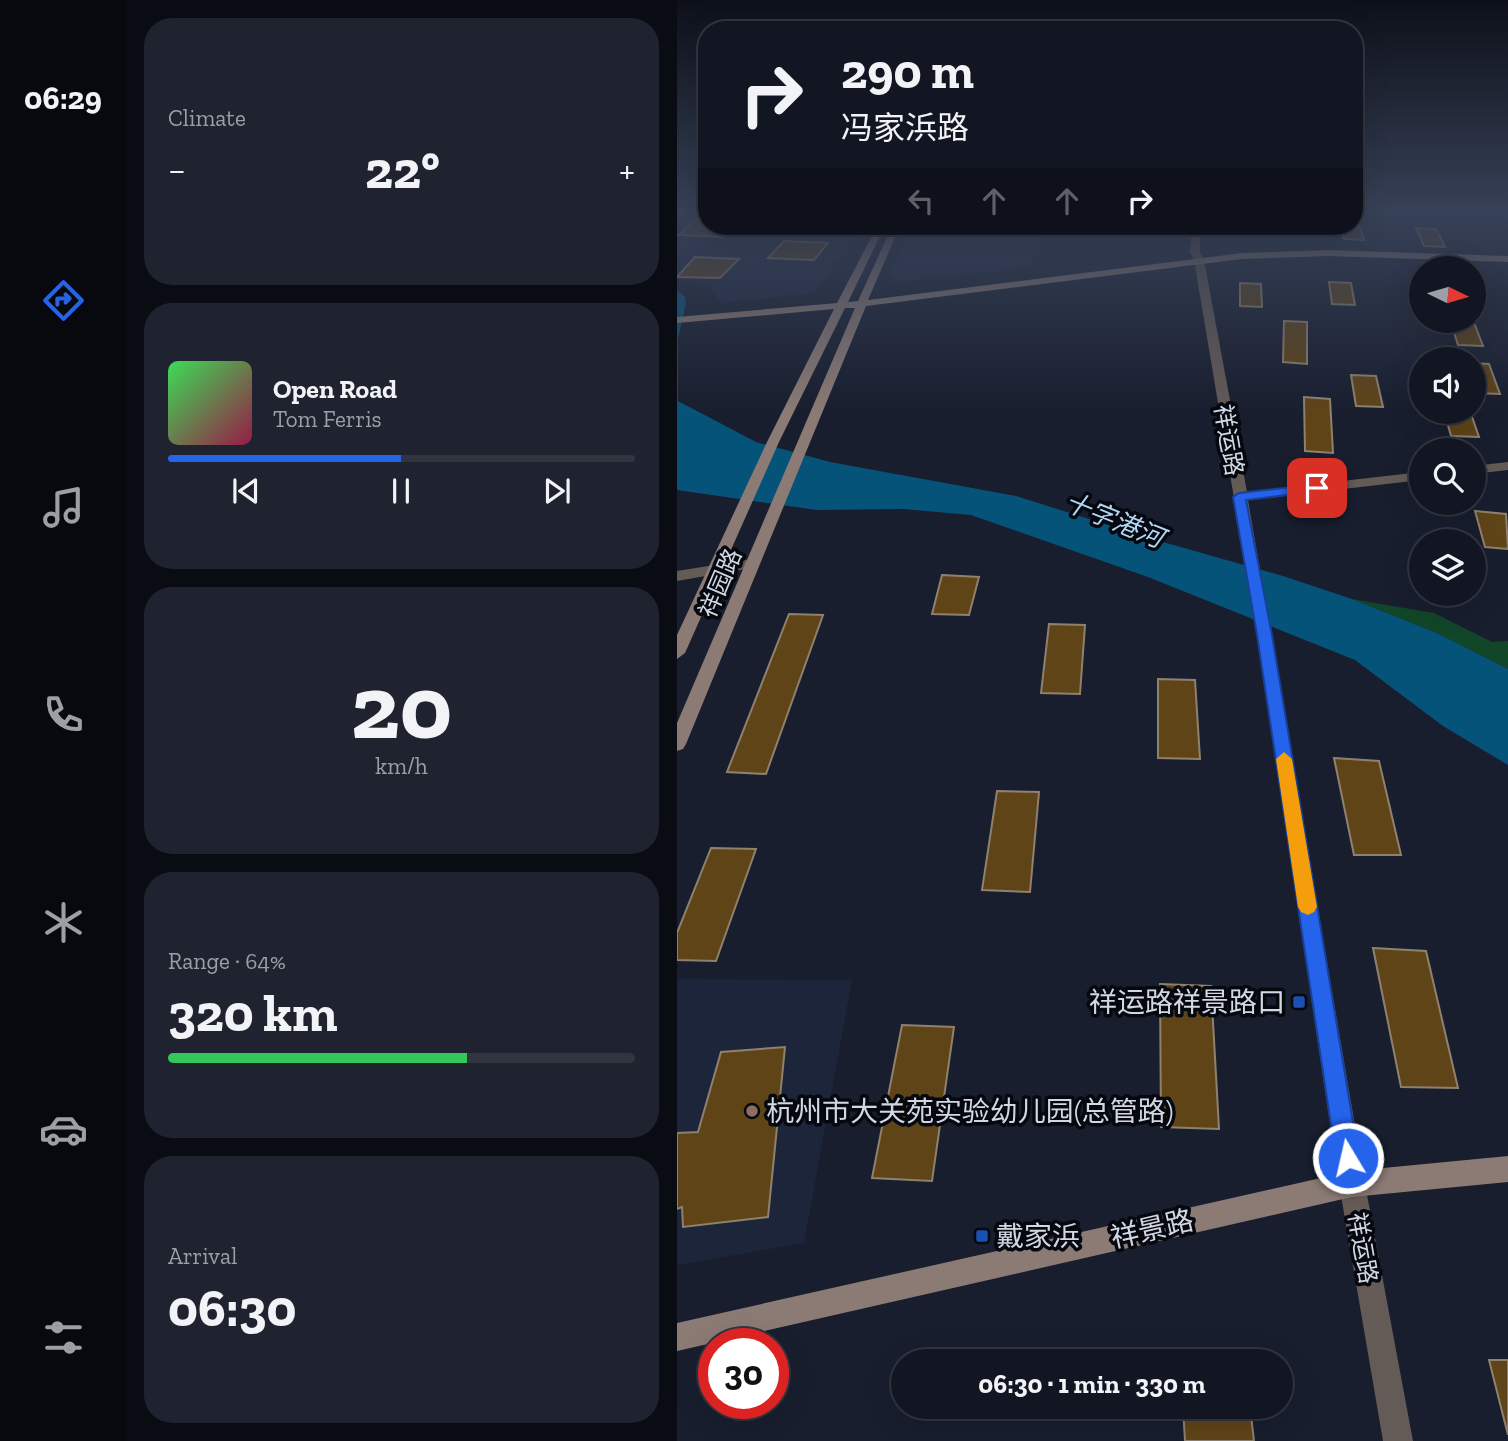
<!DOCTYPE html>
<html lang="en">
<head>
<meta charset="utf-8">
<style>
  body { margin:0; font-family:"Zilla Slab","Noto Sans SC",serif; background:#1f232f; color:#f1f3f6; height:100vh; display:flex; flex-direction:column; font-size:26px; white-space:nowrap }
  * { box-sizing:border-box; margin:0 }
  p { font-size:23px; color:#9c9fa5 }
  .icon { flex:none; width:38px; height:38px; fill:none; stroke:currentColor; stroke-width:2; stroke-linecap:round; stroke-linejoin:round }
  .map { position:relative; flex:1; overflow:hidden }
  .drawer { display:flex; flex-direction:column; gap:18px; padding:18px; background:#0a0c13; width:551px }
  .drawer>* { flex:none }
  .top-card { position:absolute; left:21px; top:21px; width:665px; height:214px; border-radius:28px; box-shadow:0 7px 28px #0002,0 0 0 2px #313540; background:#121622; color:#f1f3f6; overflow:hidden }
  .needle { width:46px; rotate:95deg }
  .fabs { position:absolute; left:732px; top:256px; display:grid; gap:14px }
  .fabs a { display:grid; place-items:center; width:77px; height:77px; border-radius:50%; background:#121622; box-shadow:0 7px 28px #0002,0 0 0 2px #313540; font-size:35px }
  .speed { position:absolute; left:21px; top:1328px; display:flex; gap:14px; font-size:35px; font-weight:700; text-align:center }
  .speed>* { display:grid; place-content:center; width:91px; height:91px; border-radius:50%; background:#121622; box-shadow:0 7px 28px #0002,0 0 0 2px #313540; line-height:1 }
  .speed .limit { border:10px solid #d22; background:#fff; color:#111 }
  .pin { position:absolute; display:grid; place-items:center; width:60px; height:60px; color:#fff; margin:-30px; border-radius:14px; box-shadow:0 4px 10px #0006 }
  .me { position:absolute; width:77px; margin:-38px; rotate:351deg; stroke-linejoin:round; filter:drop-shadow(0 0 5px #0008) }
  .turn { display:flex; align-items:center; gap:24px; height:147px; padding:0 28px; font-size:32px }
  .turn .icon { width:91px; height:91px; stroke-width:2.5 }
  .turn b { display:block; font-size:49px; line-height:60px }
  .lanes { display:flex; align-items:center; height:66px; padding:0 28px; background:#0003; justify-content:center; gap:35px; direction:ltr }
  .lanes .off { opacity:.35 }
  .big { font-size:52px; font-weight:700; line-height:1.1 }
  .drawer .tile { flex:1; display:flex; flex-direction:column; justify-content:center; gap:10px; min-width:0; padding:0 24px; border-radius:28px; background:#1f232f }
  .drawer .dial { align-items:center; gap:0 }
  .dial b { font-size:91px; line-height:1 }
  .song { display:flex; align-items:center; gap:21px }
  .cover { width:84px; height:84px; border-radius:10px; background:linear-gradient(135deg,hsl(130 70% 55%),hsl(340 70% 35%)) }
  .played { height:7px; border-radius:4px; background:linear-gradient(90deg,#2563eb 50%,#313540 50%) }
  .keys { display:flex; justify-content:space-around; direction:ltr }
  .heat { display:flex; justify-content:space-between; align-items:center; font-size:38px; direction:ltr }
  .charge { height:10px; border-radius:5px; background:linear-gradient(90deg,#34c759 64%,#313540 0) }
  .trip { position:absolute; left:214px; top:1349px; width:402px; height:70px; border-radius:35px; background:#121622; box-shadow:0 7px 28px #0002,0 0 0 2px #313540; font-weight:700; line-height:70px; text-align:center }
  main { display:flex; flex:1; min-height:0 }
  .menu { display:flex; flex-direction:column; width:126px; justify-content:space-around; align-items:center; background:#07090e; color:#9c9fa5 }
  .menu .icon { width:49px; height:49px }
  .menu .selected { color:#2563eb }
  .menu b { font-size:32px; color:#f1f3f6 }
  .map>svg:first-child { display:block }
  .built { fill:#1d253b }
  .green { fill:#114628 }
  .water { fill:#06537a }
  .building { fill:#5f4418; stroke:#8f816e; stroke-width:2 }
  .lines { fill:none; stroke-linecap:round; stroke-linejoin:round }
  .street { fill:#645a56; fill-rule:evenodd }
  .secondary { fill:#8c7b75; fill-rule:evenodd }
  .route { fill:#2563eb; stroke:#184099; stroke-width:2 }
  .slow { fill:#f59e0b }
  .transit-dot { fill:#1a4fb4; stroke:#06080f; stroke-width:2.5 }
  .education-dot { fill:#8d6e63; stroke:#06080f; stroke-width:2.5 }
  .labels { text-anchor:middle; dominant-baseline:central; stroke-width:7; stroke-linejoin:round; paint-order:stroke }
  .street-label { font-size:24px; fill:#d2d7e2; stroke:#06080f }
  .water-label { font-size:26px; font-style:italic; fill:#afd7f4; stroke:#06080f }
  .near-poi-label { font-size:28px; fill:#d2d7e2; stroke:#06080f; text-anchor:start }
  .near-street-label { font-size:28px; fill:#d2d7e2; stroke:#06080f }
</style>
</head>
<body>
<main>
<nav class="menu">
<b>06:29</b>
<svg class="icon selected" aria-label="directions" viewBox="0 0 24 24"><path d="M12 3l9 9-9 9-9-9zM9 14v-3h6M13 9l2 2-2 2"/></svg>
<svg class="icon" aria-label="music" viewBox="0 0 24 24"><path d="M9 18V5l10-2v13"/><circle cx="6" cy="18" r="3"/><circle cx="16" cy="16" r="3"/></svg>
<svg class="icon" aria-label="phone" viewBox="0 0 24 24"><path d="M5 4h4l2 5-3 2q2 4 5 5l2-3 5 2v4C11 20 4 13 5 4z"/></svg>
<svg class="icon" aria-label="climate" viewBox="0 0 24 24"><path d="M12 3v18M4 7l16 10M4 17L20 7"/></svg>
<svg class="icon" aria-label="car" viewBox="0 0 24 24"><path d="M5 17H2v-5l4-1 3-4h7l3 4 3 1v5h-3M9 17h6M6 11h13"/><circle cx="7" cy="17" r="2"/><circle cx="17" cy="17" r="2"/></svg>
<svg class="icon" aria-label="filters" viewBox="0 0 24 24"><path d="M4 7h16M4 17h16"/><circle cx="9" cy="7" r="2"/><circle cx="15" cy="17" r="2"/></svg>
</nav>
<section class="drawer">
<div class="tile"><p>Climate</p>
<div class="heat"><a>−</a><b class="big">22°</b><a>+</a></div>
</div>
<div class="tile">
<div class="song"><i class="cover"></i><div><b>Open Road</b><p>Tom Ferris</p></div></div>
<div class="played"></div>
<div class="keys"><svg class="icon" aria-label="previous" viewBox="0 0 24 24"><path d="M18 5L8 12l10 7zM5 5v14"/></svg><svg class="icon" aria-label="pause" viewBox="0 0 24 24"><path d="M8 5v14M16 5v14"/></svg><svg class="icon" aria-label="next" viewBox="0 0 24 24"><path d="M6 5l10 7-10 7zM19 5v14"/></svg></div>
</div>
<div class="tile dial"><b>20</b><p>km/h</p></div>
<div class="tile"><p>Range · 64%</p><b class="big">320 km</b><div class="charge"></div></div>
<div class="tile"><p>Arrival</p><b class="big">06:30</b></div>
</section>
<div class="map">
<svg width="831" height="1441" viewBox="0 0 831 1441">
  <rect width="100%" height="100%" fill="#181e2e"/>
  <!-- built -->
  <g class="built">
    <polygon points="15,212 30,212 30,226 186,226 137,293 44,303 32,285 0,279 0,226"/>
    <polygon points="237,226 365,226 355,266 220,282 213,279 211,274"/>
    <polygon points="0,979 175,980 127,1243 0,1265"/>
  </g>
  <!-- green -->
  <polygon class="green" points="675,599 757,613 815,642 831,641 831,669 760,633"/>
  <!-- water -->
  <polygon class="water" points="0,290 8,297 9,302 1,339 1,401 79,442 153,462 339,496 472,538 606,576 675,599 760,633 831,669 831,765 766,726 678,660 471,577 294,515 226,509 140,510 0,490"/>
  <!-- building -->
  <g class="building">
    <polygon points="19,219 30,220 30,226 58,226 47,237 2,235"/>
    <polygon points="677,222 681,222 687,240 667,239 662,226 677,226"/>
    <polygon points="739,228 759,229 768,247 747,246"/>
    <polygon points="107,241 151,243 137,260 91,258"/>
    <polygon points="18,257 62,259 43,278 0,277"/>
    <polygon points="652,282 674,283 678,305 655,304"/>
    <polygon points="563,283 584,284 585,307 563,306"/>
    <polygon points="773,320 796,320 806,346 781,345"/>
    <polygon points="607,321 630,322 630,364 606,362"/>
    <polygon points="796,363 812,364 823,394 797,393"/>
    <polygon points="674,375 699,376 706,407 679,406"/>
    <polygon points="627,397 653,399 656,453 628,451"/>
    <polygon points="767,411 793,411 802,437 774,436"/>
    <polygon points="798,511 829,514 831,549 808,547"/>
    <polygon points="265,575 302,577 292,615 255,614"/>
    <polygon points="112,614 146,615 89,774 50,772"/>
    <polygon points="372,624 408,625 403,694 364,693"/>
    <polygon points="481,679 518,680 523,759 481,758"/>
    <polygon points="657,758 702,761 724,855 677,855"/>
    <polygon points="320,791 362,792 353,892 305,890"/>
    <polygon points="34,848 79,849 39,961 0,960 0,933"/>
    <polygon points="696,948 749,951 781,1088 724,1087"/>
    <polygon points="483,984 534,986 542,1129 484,1127"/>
    <polygon points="225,1025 277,1027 255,1181 195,1178"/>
    <polygon points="108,1047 91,1217 6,1227 5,1207 0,1209 0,1133 21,1132 44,1052"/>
    <polygon points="812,1360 831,1360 831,1435"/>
    <polygon points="506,1407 573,1407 577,1441 508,1441"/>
  </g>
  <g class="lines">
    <!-- street -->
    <g class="street">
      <polygon points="10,212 0,220 1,212"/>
      <polygon points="515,226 523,226 523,252 527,260 570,492 744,472 744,480 571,500 688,1184 736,1441 706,1441 662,1184 580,635 517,260 513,252"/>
      <polygon points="831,462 831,470 796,474 796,466"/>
      <polygon points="75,559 82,564 80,567 0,581 0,571"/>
    </g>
    <!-- secondary -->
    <g class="secondary">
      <polygon points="200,226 208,226 171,302 181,301 215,226 223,226 191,300 565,253 652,250 831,256 831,262 652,256 565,259 189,306 9,744 6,749 0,751 0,723 178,308 168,308 102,442 8,653 0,659 0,635 90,442 157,309 0,323 0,317 160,303"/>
      <polygon points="831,1156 831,1182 675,1197 0,1351 0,1323 675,1171"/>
    </g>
  </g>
  <!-- sky -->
  <linearGradient id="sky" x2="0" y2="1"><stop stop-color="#0d1019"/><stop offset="0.51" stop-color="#374157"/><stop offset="1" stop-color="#374157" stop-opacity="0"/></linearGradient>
  <rect width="831" height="414" fill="url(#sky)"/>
  <!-- route -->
  <polygon class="route" points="640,484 644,486 644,491 569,500 595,635 682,1158 679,1166 671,1170 663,1166 659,1158 580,635 556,497 562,493"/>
  <!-- slow -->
  <polygon class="slow" points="607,752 615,759 640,907 637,912 631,915 624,912 621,907 599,759"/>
  <!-- markers -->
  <g class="transit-dot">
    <rect x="615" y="995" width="14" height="14" rx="3.5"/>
    <rect x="298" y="1229" width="14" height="14" rx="3.5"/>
  </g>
  <circle class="education-dot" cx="75" cy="1111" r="7"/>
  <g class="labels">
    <!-- street labels -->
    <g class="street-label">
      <text transform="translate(552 440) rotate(80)">祥运路</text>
      <text transform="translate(43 583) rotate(-67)">祥园路</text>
      <text transform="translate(686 1248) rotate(80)">祥运路</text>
    </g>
    <!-- water labels -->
    <g class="water-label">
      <text transform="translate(437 520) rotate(22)">十字港河</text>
    </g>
    <!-- near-poi labels -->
    <g class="near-poi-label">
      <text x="608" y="1002" text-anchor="end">祥运路祥景路口</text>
      <text x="89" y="1111">杭州市大关苑实验幼儿园(总管路)</text>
      <text x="319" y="1236">戴家浜</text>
    </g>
    <!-- near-street labels -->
    <g class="near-street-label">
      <text transform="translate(475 1229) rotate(-13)">祥景路</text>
    </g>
  </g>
</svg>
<div class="fabs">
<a><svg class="needle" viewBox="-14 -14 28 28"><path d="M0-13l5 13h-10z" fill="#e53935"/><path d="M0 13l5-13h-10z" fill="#9c9fa5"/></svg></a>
<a><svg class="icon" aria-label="sound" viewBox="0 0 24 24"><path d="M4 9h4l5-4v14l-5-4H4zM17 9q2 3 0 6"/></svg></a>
<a><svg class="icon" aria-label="search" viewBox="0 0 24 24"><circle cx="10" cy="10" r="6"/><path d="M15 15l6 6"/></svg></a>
<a><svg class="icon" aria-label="layers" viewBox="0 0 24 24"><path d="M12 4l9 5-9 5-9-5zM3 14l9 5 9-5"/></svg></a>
</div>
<div class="speed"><div class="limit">30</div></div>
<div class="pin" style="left:640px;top:488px;background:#d93025"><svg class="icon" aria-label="arrive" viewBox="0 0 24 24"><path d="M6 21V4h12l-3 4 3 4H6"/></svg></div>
<svg class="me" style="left:671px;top:1158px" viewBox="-20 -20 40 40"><circle r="17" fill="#2563eb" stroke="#fff" stroke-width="3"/><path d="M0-11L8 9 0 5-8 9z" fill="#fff"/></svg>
<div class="trip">06:30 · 1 min · 330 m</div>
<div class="top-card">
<div class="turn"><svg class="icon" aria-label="right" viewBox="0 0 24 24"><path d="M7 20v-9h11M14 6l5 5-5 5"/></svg><div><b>290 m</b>冯家浜路</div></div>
<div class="lanes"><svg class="icon off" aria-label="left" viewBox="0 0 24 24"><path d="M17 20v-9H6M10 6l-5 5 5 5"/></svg><svg class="icon off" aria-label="ahead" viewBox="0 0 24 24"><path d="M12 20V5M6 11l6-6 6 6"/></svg><svg class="icon off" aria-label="ahead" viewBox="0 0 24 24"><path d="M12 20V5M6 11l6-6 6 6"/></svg><svg class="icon" aria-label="right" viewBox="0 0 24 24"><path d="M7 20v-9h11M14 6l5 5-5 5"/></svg></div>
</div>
</div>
</main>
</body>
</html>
